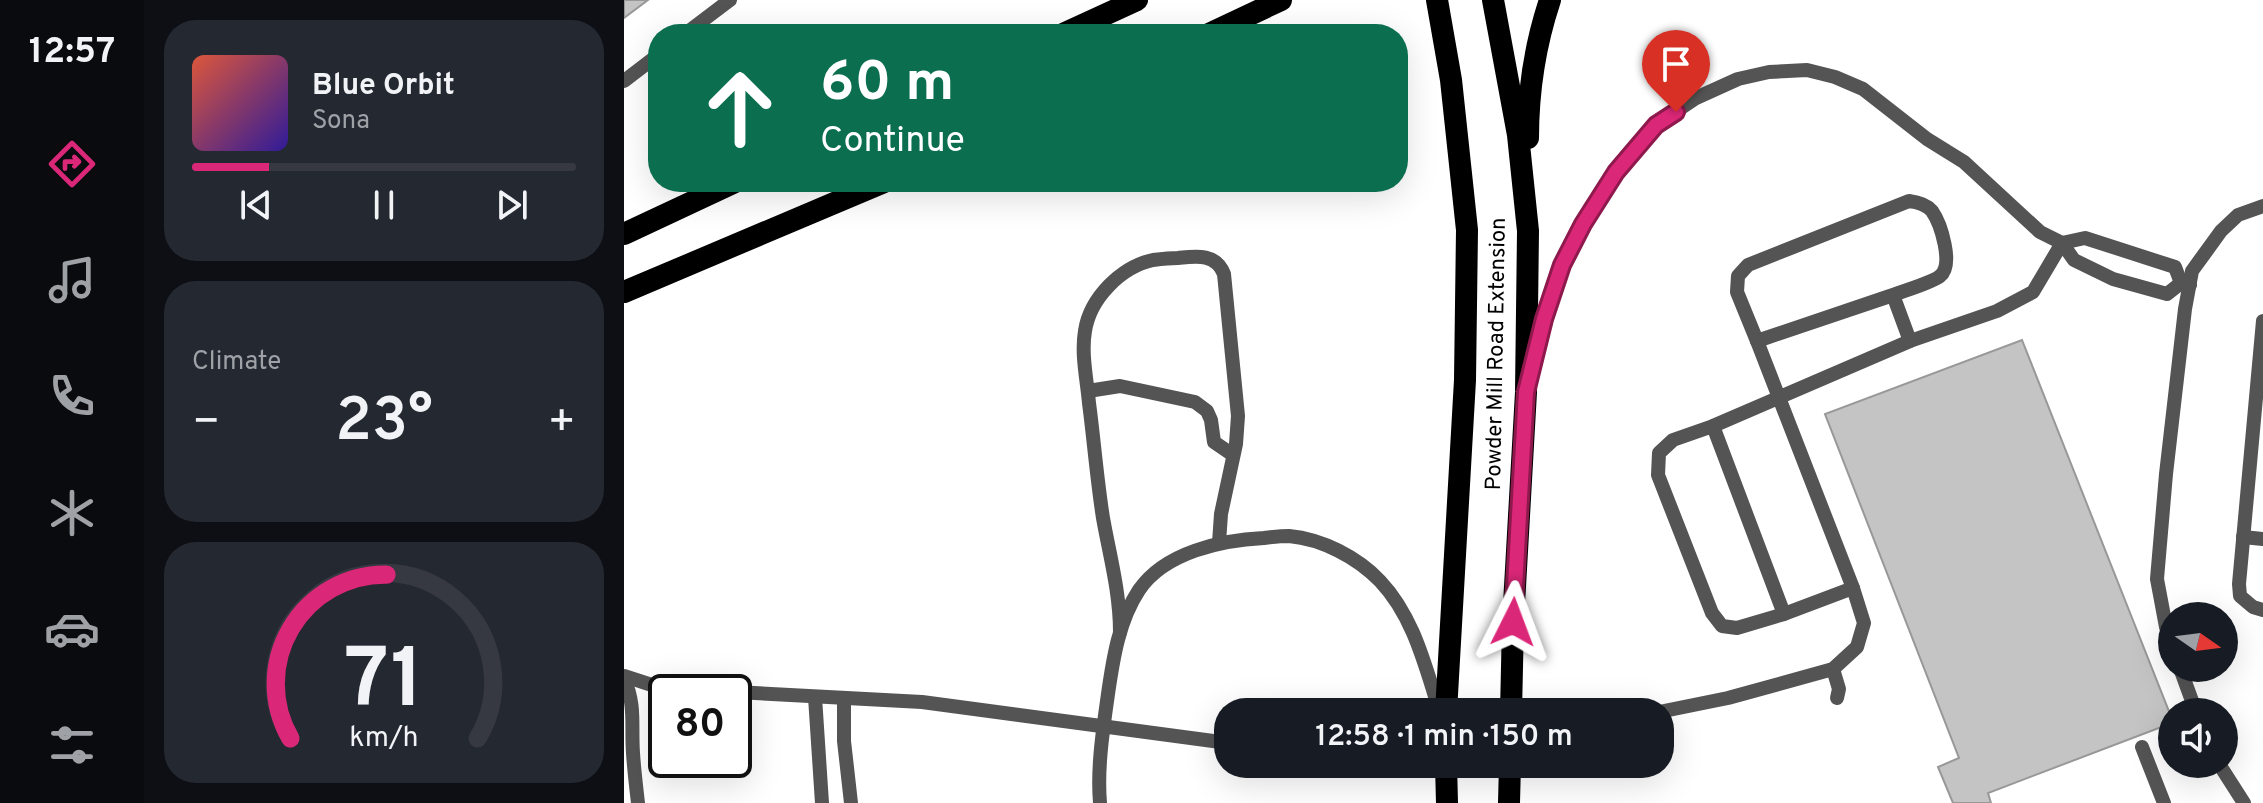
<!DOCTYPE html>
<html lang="en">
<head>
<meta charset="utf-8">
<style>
  body { margin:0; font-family:Overpass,sans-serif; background:#242831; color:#f1f3f6; height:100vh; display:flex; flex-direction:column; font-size:30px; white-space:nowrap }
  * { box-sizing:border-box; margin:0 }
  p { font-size:26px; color:#9ea1a6 }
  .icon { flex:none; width:44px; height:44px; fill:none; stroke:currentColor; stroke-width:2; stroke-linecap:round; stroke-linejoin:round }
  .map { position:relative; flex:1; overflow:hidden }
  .details { display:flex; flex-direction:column; gap:20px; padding:20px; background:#0d0f14; width:480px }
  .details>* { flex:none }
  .top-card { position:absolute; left:24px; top:24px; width:760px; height:168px; border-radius:32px; box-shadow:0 8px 32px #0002; background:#0b6e4f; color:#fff; overflow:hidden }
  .needle { width:52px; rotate:104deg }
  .tools { position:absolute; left:1534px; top:602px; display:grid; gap:16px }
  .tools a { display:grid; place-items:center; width:80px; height:80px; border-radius:50%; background:#171b24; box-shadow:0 8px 32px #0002; font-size:40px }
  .speed { position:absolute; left:24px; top:674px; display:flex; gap:16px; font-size:40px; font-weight:700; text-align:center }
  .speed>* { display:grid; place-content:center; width:104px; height:104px; border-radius:50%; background:#171b24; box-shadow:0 8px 32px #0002; line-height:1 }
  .speed .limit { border:4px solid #111; border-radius:12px; background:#fff; color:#111 }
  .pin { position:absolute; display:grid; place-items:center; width:68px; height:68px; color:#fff; margin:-82px -34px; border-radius:50% 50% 50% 0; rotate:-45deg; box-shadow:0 0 8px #0007 }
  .pin .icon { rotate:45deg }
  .me { position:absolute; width:88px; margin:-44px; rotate:3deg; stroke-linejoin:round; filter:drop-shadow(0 0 6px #0008) }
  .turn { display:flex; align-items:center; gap:28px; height:168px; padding:0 40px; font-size:36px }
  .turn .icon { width:104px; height:104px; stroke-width:2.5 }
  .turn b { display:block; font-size:56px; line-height:68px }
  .big { font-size:60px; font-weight:600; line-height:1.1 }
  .details .tile { flex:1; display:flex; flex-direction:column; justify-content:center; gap:12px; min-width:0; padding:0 28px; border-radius:32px; background:#242831 }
  .details .dial { align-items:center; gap:0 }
  .dial svg { height:208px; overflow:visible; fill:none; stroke:#363941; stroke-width:7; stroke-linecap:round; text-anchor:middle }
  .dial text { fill:#f1f3f6; stroke:none }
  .song { display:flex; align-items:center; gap:24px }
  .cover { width:96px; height:96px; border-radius:12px; background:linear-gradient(135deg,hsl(10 70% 55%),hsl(250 70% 35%)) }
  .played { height:8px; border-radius:4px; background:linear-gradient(90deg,#db2777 20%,#363941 20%) }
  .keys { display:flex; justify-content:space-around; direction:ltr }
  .heat { display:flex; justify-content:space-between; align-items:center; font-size:44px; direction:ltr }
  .trip { position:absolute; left:590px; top:698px; width:460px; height:80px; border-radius:32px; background:#171b24; box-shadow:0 8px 32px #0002; font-weight:600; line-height:80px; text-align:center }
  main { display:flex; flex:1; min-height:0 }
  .tabs { display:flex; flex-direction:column; width:144px; justify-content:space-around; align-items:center; background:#090b0e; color:#9ea1a6 }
  .tabs .icon { width:56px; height:56px }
  .tabs .current { color:#db2777 }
  .tabs b { font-size:36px; color:#f1f3f6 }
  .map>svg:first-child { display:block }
  .building { fill:#c4c4c4; stroke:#989898; stroke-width:2 }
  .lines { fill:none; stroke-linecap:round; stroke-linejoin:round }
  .service { stroke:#545454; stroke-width:14 }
  .trunk { stroke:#000; stroke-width:22 }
  .route-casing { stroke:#8e194d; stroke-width:20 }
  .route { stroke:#db2777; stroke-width:14 }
  .labels { text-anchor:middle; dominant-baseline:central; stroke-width:6; stroke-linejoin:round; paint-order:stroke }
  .street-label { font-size:22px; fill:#000; stroke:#fff }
</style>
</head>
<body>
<main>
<nav class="tabs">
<b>12:57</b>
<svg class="icon current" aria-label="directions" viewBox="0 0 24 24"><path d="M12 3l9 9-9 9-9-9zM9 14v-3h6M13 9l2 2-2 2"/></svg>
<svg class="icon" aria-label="music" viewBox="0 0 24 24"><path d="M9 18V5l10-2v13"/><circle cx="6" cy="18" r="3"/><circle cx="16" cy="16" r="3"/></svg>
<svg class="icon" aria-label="phone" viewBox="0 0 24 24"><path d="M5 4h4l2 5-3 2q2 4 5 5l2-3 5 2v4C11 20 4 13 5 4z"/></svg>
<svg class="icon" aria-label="climate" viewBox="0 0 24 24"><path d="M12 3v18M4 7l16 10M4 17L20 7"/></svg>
<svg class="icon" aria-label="car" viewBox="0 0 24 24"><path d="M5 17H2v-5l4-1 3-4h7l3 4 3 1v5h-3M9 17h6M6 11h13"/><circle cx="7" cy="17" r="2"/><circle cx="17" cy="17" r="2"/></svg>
<svg class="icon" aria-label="filters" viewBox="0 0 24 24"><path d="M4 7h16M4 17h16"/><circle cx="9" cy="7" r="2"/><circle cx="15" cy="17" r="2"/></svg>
</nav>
<section class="details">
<div class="tile">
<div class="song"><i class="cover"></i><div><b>Blue Orbit</b><p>Sona</p></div></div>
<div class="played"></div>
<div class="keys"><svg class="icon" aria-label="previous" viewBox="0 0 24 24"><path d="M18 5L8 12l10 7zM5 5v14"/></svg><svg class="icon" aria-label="pause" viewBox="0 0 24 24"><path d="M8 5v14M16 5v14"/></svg><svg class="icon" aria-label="next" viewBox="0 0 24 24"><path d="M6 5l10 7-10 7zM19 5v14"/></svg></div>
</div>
<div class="tile"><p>Climate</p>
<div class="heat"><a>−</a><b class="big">23°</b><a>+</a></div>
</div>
<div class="tile dial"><svg viewBox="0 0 100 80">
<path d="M14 69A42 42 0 1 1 86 69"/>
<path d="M14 69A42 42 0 0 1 51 6" stroke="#db2777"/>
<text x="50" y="56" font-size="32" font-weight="700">71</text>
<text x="50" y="72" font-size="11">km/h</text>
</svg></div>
</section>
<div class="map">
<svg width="1639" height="803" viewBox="0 0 1639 803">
  <rect width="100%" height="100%" fill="#fff"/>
  <!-- building -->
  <g class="building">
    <polygon points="0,0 24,0 0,18"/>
    <polygon points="1398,340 1548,719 1548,723 1364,793 1367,803 1329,803 1314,767 1335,758 1201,414"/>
  </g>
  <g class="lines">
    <!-- service -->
    <g class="service">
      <polyline points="61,34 106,0"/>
      <polyline points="0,81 34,55"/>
      <path d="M1269,295C1279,291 1310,282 1316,276C1330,265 1317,224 1308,211C1302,204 1293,202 1285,201L1124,265L1114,276L1113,292L1133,341L1269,295L1286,341L1373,311L1409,292L1438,243L1461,238L1551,267L1557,283"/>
      <polyline points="1639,321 1615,584 1616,596 1629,607 1639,610"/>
      <polyline points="1133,341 1229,588 1160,614 1113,628 1098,626 1088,613 1034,475 1035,453 1049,440 1089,426 1286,341"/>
      <polyline points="909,361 920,319 938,265 959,224 992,172 1032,125 1072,98 1114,79 1145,72 1183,70 1211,77 1239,89 1303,139 1340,162 1416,232 1438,243 1450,260 1489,279 1543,294 1557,283 1566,285"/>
      <polyline points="464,391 496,386 571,402 583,411 587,420 590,442 609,455"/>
      <polyline points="1089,426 1160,614"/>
      <polyline points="1619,537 1639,539"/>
      <path d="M496,632C496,593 486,557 479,518C473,480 470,441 465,403C463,380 457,354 461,331C466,298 497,267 529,260C537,259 546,258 554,258C572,256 592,253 600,274L614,416L612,444L597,514L595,543"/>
      <polyline points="1548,645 1542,627 1533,579 1542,474 1561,309 1568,271 1597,231 1614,215 1639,206"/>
      <polyline points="1556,668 1572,712"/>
      <polyline points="1209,669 1215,689 1213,698"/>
      <polyline points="0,676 37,688 298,702 604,743"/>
      <path d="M0,678C12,706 7,724 9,753C10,769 12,786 14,803"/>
      <polyline points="191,697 198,803"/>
      <polyline points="220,698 220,741 227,803"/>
      <polyline points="1035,712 1104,698 1209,669 1233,647 1240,623 1229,588"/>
      <polyline points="1518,747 1540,803"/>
      <polyline points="1595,764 1620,803"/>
      <path d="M476,803C473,767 479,730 484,694C489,659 495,620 515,590C541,552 598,540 640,538C648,537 657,536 665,536C698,539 733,557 756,581C790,617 801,666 816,712"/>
    </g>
    <!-- trunk -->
    <g class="trunk">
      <polyline points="813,0 827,80 843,230 841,380 822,712"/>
      <polyline points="869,0 894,135 904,231 902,392 889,622 887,712"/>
      <polyline points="439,34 513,0"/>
      <polyline points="585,34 657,0"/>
      <path d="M904,138C904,91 911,45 926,0"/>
      <polyline points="0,234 111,182"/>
      <polyline points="0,292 260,182"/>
      <polyline points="822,764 823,803"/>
      <polyline points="885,803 886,764"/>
    </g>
  </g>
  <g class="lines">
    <defs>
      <polyline id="route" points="889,622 902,392 920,319 938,265 959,224 992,172 1032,125 1052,112"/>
    </defs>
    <!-- route casing -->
    <use href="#route" class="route-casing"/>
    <!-- route -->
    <use href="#route" class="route"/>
  </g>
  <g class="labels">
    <!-- street labels -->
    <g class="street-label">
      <text transform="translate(873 354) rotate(-89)">Powder Mill Road Extension</text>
    </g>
  </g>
</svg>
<div class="tools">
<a><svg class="needle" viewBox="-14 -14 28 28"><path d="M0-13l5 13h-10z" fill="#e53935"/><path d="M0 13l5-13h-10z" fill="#9ea1a6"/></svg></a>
<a><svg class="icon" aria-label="sound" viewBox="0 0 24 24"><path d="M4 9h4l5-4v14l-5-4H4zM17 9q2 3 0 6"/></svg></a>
</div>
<div class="speed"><div class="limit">80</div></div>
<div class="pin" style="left:1052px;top:112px;background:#d93025"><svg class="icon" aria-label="arrive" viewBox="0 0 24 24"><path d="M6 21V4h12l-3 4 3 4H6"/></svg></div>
<svg class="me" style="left:889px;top:622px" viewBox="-20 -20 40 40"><path d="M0-17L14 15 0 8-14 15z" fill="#db2777" stroke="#fff" stroke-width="4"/></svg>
<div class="trip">12:58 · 1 min · 150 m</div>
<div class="top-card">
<div class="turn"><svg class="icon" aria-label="ahead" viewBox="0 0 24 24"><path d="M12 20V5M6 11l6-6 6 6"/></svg><div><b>60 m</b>Continue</div></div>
</div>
</div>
</main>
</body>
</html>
